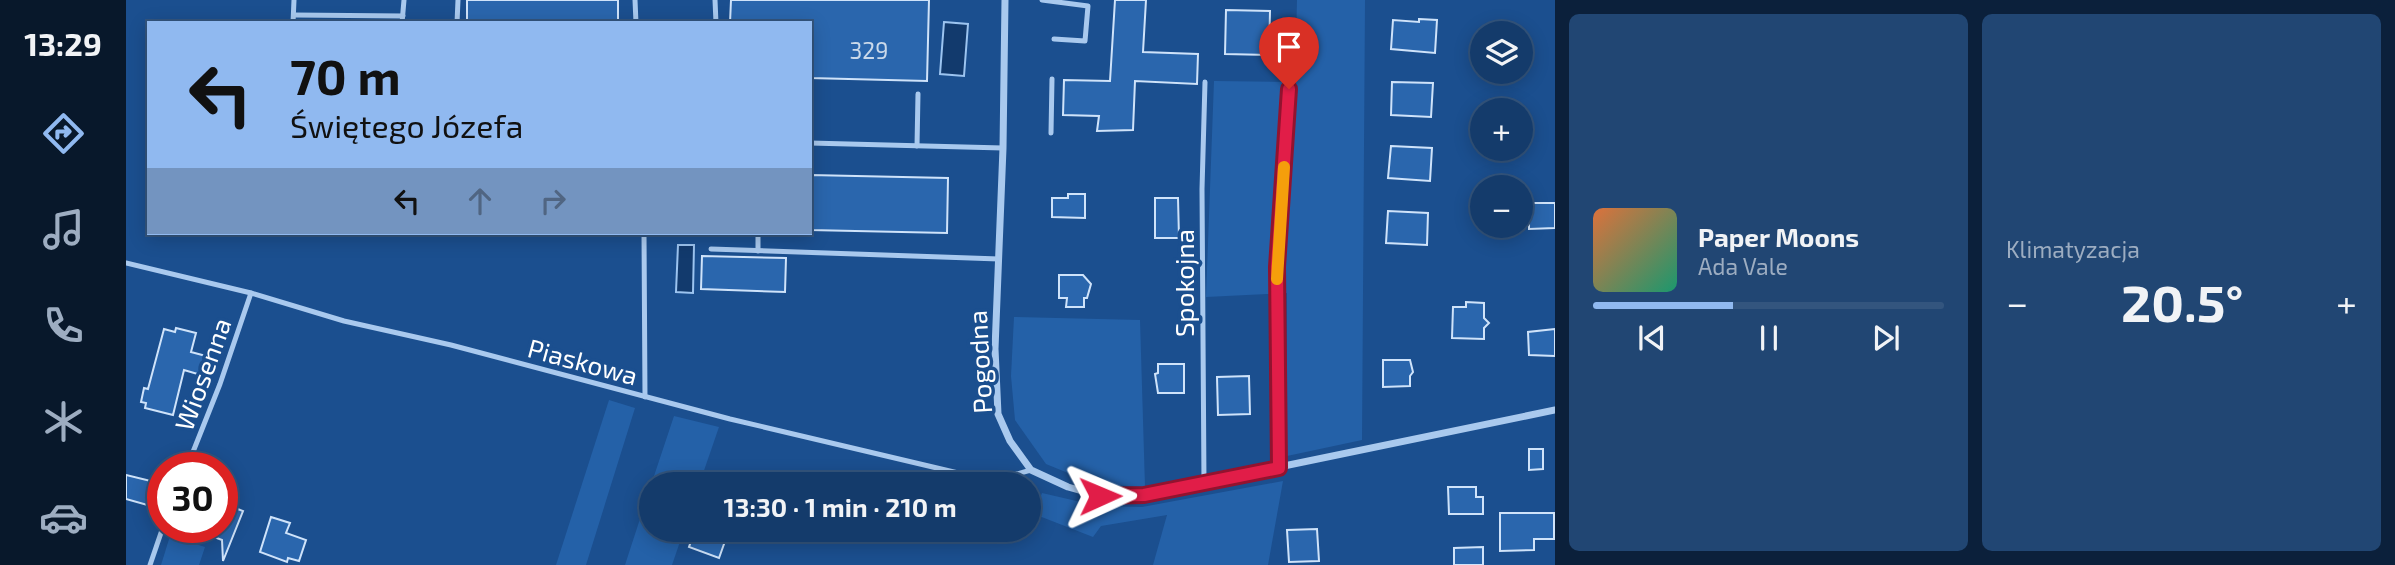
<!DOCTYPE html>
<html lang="pl">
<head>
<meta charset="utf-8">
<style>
  body { margin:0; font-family:"Exo 2",sans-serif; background:#214673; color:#f1f3f6; height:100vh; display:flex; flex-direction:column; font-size:26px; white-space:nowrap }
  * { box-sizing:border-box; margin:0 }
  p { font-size:23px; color:#9dadc1 }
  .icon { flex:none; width:38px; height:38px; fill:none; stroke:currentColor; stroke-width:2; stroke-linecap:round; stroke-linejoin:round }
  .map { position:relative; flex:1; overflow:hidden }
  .drawer { display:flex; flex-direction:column; gap:14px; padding:14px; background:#0b203b; width:840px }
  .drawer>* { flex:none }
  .hud { position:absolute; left:21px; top:21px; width:665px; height:214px; border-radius:0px; box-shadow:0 4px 18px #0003,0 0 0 2px #33557e; background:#90b9f0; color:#111; overflow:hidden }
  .fabs { position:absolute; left:1344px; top:21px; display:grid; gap:14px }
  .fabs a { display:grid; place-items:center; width:63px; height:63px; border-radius:50%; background:#143b6b; box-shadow:0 4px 18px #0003,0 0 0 2px #33557e; font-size:35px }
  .speed { position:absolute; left:21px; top:452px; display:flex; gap:14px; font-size:35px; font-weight:700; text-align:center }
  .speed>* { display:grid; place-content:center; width:91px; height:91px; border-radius:50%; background:#143b6b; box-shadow:0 4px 18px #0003,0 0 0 2px #33557e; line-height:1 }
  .speed .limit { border:10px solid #d22; background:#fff; color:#111 }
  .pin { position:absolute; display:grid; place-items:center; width:60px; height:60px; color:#fff; margin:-72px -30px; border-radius:50% 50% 50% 0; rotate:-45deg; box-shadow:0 0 7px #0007 }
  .pin .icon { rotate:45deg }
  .me { position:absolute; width:77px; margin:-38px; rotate:89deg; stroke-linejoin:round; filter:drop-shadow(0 0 5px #0008) }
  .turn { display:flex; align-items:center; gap:24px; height:147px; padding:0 28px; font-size:32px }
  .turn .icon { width:91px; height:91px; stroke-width:2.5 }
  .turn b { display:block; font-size:49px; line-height:60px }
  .lanes { display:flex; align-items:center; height:66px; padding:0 28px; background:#0003; justify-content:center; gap:35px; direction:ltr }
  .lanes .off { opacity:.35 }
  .big { font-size:52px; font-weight:700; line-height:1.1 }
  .drawer .tile { flex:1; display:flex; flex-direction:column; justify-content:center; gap:10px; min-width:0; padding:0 24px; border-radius:10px; background:#214673 }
  .song { display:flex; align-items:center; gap:21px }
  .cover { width:84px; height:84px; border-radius:10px; background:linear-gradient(135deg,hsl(20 70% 55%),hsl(160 70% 35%)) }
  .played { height:7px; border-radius:4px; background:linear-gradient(90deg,#90b9f0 40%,#33557e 40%) }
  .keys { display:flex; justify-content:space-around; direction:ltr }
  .heat { display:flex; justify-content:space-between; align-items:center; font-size:38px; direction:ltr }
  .drawer .tiles { flex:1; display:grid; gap:14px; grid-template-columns:repeat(2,1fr) }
  .trip { position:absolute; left:513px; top:472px; width:402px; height:70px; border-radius:35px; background:#143b6b; box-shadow:0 4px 18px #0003,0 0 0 2px #33557e; font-weight:700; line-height:70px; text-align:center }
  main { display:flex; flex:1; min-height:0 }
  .menu { display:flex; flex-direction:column; width:126px; justify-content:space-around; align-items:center; background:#08182b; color:#9dadc1 }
  .menu .icon { width:49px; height:49px }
  .menu .active { color:#90b9f0 }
  .menu b { font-size:32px; color:#f1f3f6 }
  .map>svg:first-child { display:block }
  .green { fill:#2461a8 }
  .water { fill:#123a6d; stroke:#9cc4f0; stroke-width:2 }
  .building { fill:#2a66ad; stroke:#cfe3fa; stroke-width:2 }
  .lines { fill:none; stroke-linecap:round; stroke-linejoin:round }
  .service { stroke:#a9c9ee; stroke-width:5 }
  .minor { stroke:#a9c9ee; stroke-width:7 }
  .route-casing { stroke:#92132f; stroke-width:18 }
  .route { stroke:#e11d48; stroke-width:12 }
  .slow { stroke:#f59e0b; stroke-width:12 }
  .labels { text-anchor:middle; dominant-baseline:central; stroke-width:7; stroke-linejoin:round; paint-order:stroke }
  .number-label { font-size:23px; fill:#cad9ea }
  .street-label { font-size:26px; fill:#fff; stroke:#1b4f8f }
</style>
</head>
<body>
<main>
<nav class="menu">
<b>13:29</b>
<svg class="icon active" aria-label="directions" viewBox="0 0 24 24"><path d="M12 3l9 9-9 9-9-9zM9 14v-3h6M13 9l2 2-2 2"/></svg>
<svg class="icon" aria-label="music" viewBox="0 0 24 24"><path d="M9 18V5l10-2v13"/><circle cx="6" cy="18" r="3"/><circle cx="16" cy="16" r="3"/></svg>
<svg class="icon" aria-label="phone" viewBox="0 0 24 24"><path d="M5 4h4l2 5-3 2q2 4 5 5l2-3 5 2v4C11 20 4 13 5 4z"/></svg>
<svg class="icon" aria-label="climate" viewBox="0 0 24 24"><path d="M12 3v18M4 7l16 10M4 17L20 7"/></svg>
<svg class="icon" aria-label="car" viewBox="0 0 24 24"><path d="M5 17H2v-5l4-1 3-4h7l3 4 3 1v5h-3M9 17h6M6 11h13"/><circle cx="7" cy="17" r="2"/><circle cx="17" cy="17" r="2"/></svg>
</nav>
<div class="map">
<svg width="1429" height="565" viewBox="0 0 1429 565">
  <rect width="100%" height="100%" fill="#1b4f8f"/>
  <!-- green -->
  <g class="green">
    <polygon points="1171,0 1239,0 1236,440 1161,456 1161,293 1080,297 1088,81 1169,82"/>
    <polygon points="888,317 1014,320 1019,487 969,484 920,464 889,420 885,376"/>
    <polygon points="483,400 509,408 460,565 430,565"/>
    <polygon points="548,416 593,427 573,485 525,485"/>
    <polygon points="1157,481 1142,565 1027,565 1041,515 975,526 967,537 908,514 916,493 972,506 1016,507"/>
    <polygon points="525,485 525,530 558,530 546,565 499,565"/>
    <polygon points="44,536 79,547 73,565 35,565"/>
  </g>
  <!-- water -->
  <g class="water">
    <polygon points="818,22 842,24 838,76 814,74"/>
    <polygon points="552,245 568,245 567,293 550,292"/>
  </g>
  <!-- building -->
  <g class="building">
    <rect x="341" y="0" width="151" height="23"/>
    <polygon points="605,0 803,0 801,81 684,78 684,23 604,23"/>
    <polygon points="989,0 1020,0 1017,52 1072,54 1071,84 1009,81 1007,130 971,131 973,116 937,115 938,80 984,81"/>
    <polygon points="1100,10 1144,11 1143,55 1099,54"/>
    <polygon points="1293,19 1311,20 1309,53 1265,49 1267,20 1293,22"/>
    <polygon points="1266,82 1307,83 1305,117 1265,115"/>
    <polygon points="1265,146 1306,148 1304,181 1262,178"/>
    <polygon points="684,175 822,178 821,233 684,230"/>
    <polygon points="942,194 959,194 959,218 926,217 926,198 942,198"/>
    <polygon points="1029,198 1052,198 1053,238 1029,238"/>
    <polygon points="1403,203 1429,203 1429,228 1403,229"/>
    <polygon points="1262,211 1302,213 1301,245 1260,243"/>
    <polygon points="576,256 660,258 659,292 575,289"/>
    <polygon points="933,275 957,275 965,284 961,298 958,298 958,307 940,307 941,298 933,298"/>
    <polygon points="1340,302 1358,303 1358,318 1363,323 1358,328 1358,339 1326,338 1327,307 1340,307"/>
    <polygon points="50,328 70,333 65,352 80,356 75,375 58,370 47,415 19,408 20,403 15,402 18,388 22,389 38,329 49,332"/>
    <polygon points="1429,329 1429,356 1403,355 1402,332"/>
    <polygon points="1257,360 1284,360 1287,372 1284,376 1284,386 1257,387"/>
    <polygon points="1032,364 1058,364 1058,393 1032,393 1029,374 1032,373"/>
    <polygon points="1123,376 1124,414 1092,415 1091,377"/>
    <polygon points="1403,449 1417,449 1417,469 1403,470"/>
    <polygon points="0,475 37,484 32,508 0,499"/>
    <polygon points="1322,487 1350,487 1350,497 1357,497 1357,514 1323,514"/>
    <polygon points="96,503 117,511 97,561 96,540 65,528 96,527"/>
    <polygon points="1374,513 1428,513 1428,539 1408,539 1408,550 1374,551"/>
    <polygon points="145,517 164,523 160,533 180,540 173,561 162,558 161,562 134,552"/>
    <polygon points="1191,529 1193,561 1163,562 1161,530"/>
    <polygon points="569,530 603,530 593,558 563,547"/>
    <polygon points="1357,547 1357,565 1328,565 1328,548"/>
  </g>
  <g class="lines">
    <!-- service -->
    <g class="service">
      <polyline points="509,0 510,23"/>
      <polyline points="589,0 590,23"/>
      <polyline points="916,0 962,6 959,41 928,39"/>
      <polyline points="168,15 277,16"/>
      <polyline points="167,23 168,0"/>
      <polyline points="276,23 278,0"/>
      <polyline points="331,23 332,0"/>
      <polyline points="925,133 926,79"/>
      <polyline points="684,143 877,148"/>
      <polyline points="791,146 792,94"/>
      <polyline points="518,233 519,397"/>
      <polyline points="632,233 632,251"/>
      <polyline points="585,249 873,259"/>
      <polyline points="0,263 125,293 218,321 325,345 604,419 866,481 905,470"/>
      <polyline points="61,467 94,384 125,293"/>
      <polyline points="1153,468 1151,267 1163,89"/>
      <polyline points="1078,484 1076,189 1079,82"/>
      <polyline points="24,565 37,527"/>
    </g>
    <!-- minor -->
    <polyline class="minor" points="879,0 877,148 869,349 872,414 884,441 905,470 942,487 974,496 1018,495 1429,410"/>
  </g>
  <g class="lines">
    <defs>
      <polyline id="route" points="974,496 1018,495 1153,468 1151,267 1163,89"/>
    </defs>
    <!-- route casing -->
    <use href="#route" class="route-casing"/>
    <!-- route -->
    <use href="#route" class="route"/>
    <!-- slow -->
    <polyline class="slow" points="1151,279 1158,167"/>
  </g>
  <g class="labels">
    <!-- number labels -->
    <g class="number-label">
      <text x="743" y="50">329</text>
    </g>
    <!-- street labels -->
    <g class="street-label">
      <text transform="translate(1057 283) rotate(-90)">Spokojna</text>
      <text transform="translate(457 361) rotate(15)">Piaskowa</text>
      <text transform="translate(853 362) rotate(-93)">Pogodna</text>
      <text transform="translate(76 374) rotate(-70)">Wiosenna</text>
    </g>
  </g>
</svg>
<div class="fabs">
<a><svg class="icon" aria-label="layers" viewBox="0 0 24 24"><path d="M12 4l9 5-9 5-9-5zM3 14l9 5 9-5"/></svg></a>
<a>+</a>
<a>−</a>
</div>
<div class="speed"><div class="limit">30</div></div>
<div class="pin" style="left:1163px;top:89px;background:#d93025"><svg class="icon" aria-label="arrive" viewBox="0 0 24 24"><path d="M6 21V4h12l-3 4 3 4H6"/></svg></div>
<svg class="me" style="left:974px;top:496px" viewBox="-20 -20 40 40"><path d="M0-17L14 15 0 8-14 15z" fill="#e11d48" stroke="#fff" stroke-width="4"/></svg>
<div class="trip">13:30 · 1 min · 210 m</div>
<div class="hud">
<div class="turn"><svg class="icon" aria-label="left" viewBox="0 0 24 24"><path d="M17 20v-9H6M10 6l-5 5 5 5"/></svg><div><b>70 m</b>Świętego Józefa</div></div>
<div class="lanes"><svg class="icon" aria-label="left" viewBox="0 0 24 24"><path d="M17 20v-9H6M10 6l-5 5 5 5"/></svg><svg class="icon off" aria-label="ahead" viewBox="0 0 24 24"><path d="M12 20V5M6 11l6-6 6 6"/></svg><svg class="icon off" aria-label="right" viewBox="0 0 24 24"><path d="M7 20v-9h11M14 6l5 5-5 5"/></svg></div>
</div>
</div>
<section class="drawer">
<div class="tiles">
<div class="tile">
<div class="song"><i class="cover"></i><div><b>Paper Moons</b><p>Ada Vale</p></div></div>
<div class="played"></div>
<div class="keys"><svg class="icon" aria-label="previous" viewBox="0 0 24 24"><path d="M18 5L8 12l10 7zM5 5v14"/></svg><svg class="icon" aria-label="pause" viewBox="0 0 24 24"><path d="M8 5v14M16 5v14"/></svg><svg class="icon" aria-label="next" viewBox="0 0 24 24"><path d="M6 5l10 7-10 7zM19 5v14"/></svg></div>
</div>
<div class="tile"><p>Klimatyzacja</p>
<div class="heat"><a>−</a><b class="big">20.5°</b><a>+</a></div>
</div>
</div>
</section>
</main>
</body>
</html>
